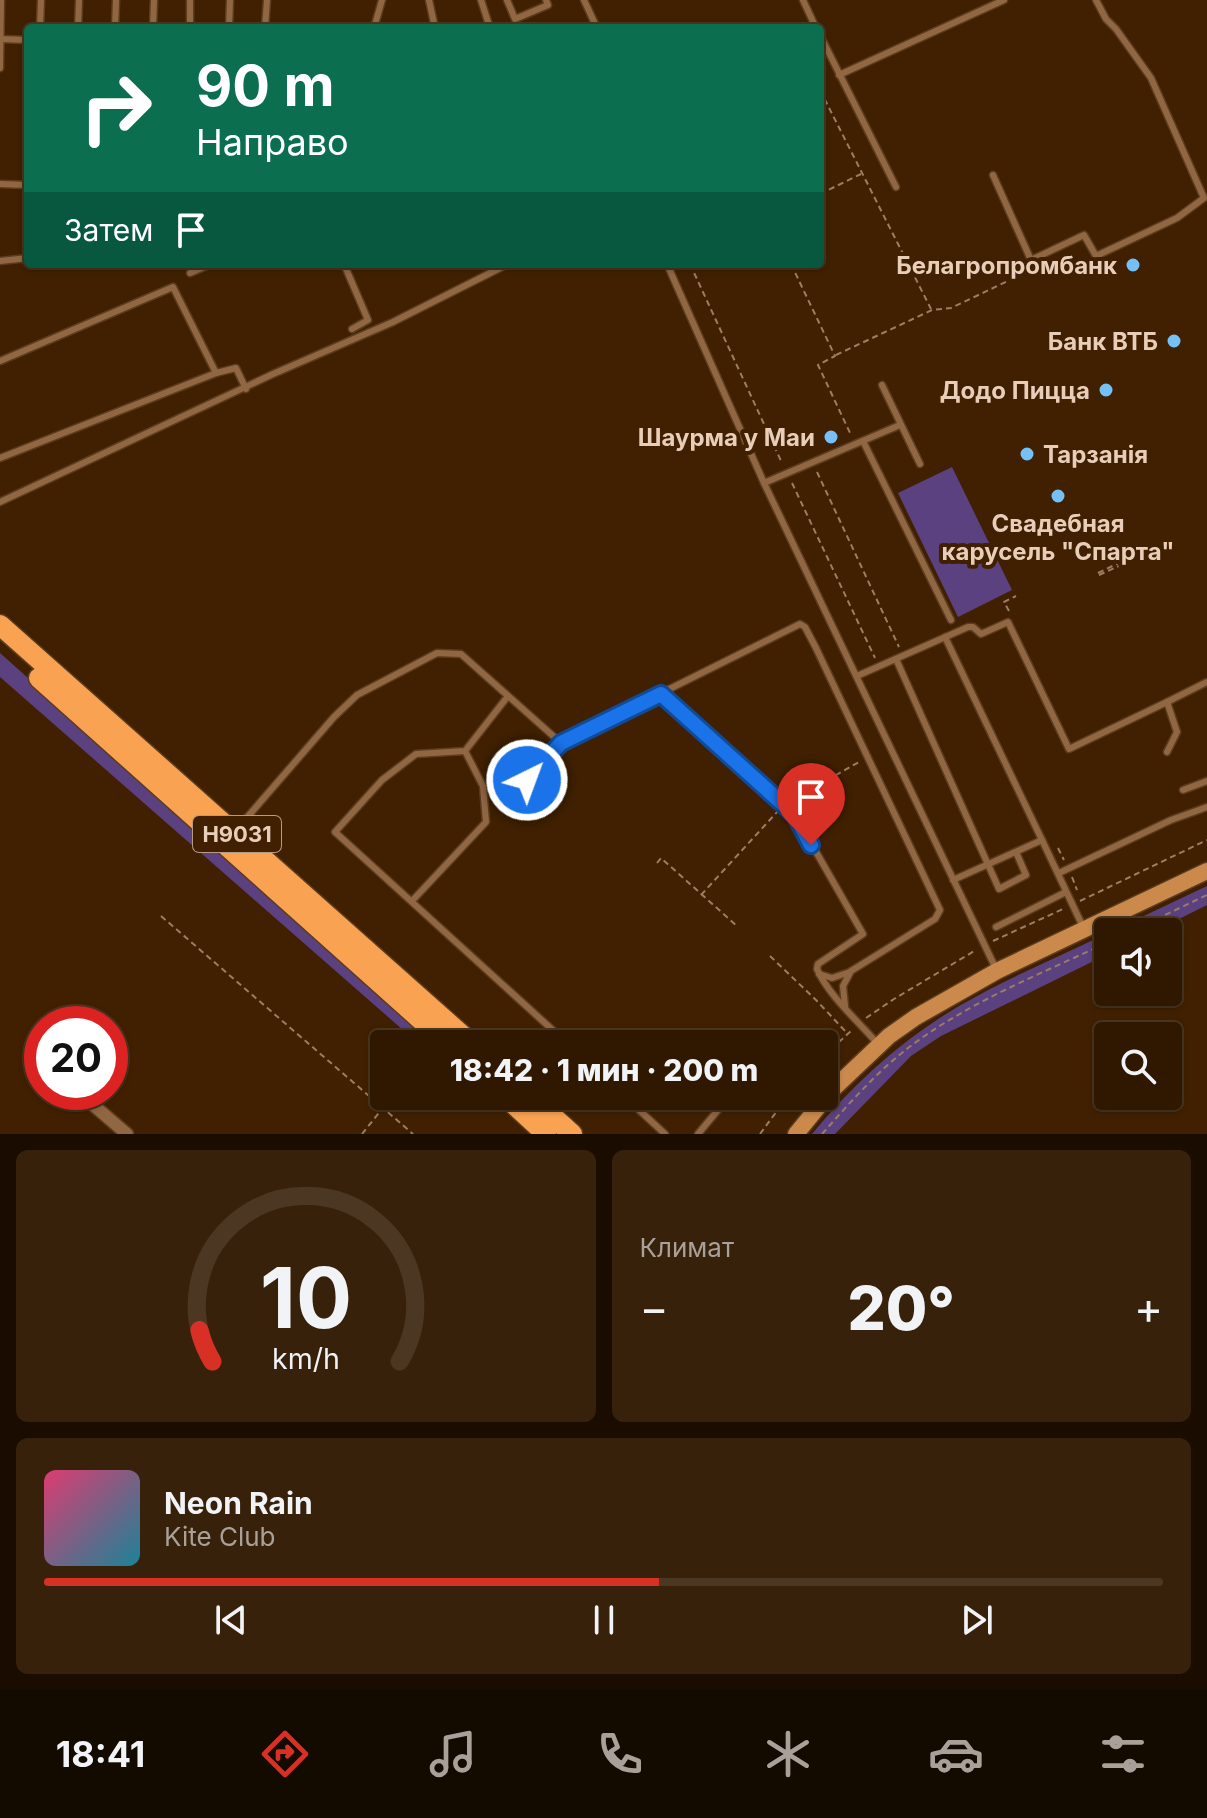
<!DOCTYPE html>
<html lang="ru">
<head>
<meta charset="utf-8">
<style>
  body { margin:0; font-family:Inter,sans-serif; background:#38210a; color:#f1f3f6; height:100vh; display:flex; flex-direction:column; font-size:30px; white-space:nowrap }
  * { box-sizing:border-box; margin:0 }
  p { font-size:26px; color:#a8a099 }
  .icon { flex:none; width:44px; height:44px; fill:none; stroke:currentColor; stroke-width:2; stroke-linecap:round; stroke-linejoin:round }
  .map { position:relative; height:1134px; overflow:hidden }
  .drawer { display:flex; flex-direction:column; gap:16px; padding:16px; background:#1a0d00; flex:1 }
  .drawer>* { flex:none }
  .guide { position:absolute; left:24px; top:24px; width:800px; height:244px; border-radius:8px; box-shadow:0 2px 6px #0004,0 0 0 2px #4b3722; background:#0b6e4f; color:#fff; overflow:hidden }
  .buttons { position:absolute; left:1094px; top:918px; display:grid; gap:16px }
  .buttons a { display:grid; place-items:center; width:88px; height:88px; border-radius:8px; background:#301800; box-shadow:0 2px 6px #0004,0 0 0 2px #4b3722; font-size:40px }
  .speed { position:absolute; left:24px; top:1006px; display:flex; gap:16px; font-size:40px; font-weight:700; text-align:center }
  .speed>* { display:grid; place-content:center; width:104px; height:104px; border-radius:50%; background:#301800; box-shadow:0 2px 6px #0004,0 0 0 2px #4b3722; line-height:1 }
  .speed .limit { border:12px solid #d22; background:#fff; color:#111 }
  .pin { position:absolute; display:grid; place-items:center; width:68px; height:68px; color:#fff; margin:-82px -34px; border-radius:50% 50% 50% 0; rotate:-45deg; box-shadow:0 0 8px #0007 }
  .pin .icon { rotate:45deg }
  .me { position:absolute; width:88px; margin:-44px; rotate:42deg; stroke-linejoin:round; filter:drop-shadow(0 0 6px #0008) }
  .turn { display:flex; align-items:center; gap:28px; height:168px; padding:0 40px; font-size:36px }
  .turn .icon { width:104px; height:104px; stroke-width:2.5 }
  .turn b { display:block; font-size:56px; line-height:68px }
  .then { display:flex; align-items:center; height:76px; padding:0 40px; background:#0003; gap:16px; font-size:30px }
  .big { font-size:60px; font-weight:800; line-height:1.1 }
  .drawer .card { flex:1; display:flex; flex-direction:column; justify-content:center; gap:12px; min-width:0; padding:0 28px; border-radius:12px; background:#38210a }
  .drawer .dial { align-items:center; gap:0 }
  .dial svg { height:208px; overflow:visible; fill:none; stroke:#4b3722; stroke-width:7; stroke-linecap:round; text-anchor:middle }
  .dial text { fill:#f1f3f6; stroke:none }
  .song { display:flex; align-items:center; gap:24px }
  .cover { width:96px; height:96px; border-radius:12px; background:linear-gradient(135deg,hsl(340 70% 55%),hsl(190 70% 35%)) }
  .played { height:8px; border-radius:4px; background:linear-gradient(90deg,#d93025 55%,#4b3722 55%) }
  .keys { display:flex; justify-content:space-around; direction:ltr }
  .heat { display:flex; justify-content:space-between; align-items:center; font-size:44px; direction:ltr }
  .drawer .tiles { flex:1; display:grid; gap:16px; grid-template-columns:1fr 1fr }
  .card:last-child { grid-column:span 2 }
  .trip { position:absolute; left:370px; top:1030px; width:468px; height:80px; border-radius:8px; background:#301800; box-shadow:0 2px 6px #0004,0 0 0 2px #4b3722; font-weight:800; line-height:80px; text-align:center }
  .dock { display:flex; height:128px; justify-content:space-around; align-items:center; background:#130a00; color:#a8a099 }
  .dock .icon { width:56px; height:56px }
  .dock .on { color:#d93025 }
  .dock b { font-size:36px; color:#f1f3f6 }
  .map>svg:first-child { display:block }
  .green { fill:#5b417f }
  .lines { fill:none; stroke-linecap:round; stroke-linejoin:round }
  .lane-casing { stroke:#5b3c1e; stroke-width:9 }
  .street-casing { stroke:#5b3c1e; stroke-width:15 }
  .secondary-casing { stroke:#5b3c1e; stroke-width:19 }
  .primary-casing { stroke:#5b3c1e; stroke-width:23 }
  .path { stroke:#9a7d63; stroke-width:2; stroke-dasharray:6 4; stroke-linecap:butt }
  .lane { stroke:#916743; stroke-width:6 }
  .street { stroke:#916743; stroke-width:12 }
  .secondary { stroke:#cb894c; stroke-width:16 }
  .primary { stroke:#f9a252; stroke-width:20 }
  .route-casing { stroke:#114b97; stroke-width:20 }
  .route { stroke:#1a73e8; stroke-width:14 }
  .poi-dot { fill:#75c0f6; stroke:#402000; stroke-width:3 }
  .labels { text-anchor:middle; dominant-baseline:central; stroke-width:8; stroke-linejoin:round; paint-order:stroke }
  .shield { fill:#402000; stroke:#b69a82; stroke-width:2 }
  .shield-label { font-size:22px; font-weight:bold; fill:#e8ceb9 }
  .poi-label { font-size:24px; font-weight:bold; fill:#e8ceb9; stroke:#402000; text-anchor:end }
</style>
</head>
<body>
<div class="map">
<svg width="1207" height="1134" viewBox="0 0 1207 1134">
  <rect width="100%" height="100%" fill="#402000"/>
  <!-- green -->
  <g class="green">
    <polygon points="952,467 1012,590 958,617 898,493"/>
    <polygon points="0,653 439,1044 419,1044 0,677"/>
    <polygon points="1207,886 1207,905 1153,932 1110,932"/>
    <path d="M1108,933V954L941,1036L911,1056L835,1134H812C854,1083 903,1039 959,1006C1007,978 1059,957 1108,933Z"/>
  </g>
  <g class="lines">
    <defs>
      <g id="lane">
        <polyline points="429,0 435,28"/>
        <polyline points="481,0 490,28"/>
        <polyline points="507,0 515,19 548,5 546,0"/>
        <polyline points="584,0 597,28"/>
        <polyline points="803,0 816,28"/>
        <polyline points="40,28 41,0"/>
        <polyline points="78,28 79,0"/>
        <polyline points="115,28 116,0"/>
        <polyline points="153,28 154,0"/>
        <polyline points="190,28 190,0"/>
        <polyline points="229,28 230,0"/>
        <polyline points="265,28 267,0"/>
        <polyline points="374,28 382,0"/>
        <polyline points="820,35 896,187"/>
        <polyline points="0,39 28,40"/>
        <polyline points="0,68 1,0"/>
        <polyline points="839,75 1004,0"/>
        <polyline points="993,175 1031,260 1084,235 1096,256 1177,218 1204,198 1151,78 1116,29 1106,19 1096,0"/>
        <polyline points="0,184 28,185"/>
        <polyline points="0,261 28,258"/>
        <polyline points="344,264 368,320 352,329"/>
        <polyline points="667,264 764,483 997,971"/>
        <polyline points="190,273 211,264"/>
        <polyline points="0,361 173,287 216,373"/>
        <polyline points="882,385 920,464"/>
        <polyline points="863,441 951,620"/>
        <polyline points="0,458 216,373 236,368 246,389"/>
        <polyline points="764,483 900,425"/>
        <polyline points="0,502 273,374 393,322 508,264"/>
        <polyline points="945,637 1042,840"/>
        <polyline points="896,659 999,889 1026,875 1016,852"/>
        <polyline points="857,676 968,627 973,627 981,634 1008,622 1069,749 1167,702 1177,732 1167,752"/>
        <path d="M661,694L795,815L863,934L818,964L817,969C829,996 857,1020 877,1043"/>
        <polyline points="508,696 465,751 416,754 382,780 335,832 568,1044"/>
        <polyline points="1167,702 1207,682"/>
        <polyline points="1183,790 1207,781"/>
        <polyline points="510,799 561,743 800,624 805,627 816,648 940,910 935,919 851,971 843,986 845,1006"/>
        <polyline points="237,829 334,717 357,695 437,653 461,654 561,743"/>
        <polyline points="1059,873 1171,820 1207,807"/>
        <polyline points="953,880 1042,840 1084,929"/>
        <polyline points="412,901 486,822 483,786 465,751"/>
        <polyline points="996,927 1066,892"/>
        <polyline points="819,974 832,978 850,972"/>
        <polyline points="624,1096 665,1134"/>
        <polyline points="698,1134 723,1104"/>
      </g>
      <polyline id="street" points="78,1092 127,1134"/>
      <polyline id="secondary" points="796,1134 832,1090 889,1036 916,1017 997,971 1207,871"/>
      <g id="primary">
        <polyline points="0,625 472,1044"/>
        <polyline points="39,678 448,1044"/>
        <polyline points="505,1096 546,1134"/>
        <polyline points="530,1096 572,1134"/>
      </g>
    </defs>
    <!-- lane casing -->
    <use href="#lane" class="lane-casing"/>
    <!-- street casing -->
    <use href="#street" class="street-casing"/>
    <!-- secondary casing -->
    <use href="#secondary" class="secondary-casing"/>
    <!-- primary casing -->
    <use href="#primary" class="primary-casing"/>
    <!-- path -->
    <g class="path">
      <polyline points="820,59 824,67 820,69"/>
      <polyline points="820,90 931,309"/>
      <polyline points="820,194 861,174"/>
      <polyline points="540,264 541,264"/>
      <polyline points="690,264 782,463"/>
      <polyline points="791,264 835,356 818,365 851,435"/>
      <polyline points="836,355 932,310 951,308 1031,270"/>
      <polyline points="817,472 899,647"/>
      <polyline points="792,483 875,658"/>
      <polyline points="1098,573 1139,553"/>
      <polyline points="1099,575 1141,556"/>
      <polyline points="1009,611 1004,602 1016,596"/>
      <polyline points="792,800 859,762"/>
      <polyline points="1058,848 1064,860"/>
      <polyline points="657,863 661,858 737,926"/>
      <polyline points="1072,877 1077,890"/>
      <polyline points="701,895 778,811"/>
      <polyline points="1080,901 1207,840"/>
      <polyline points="161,916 413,1134"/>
      <polyline points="1129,932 1207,895"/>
      <polyline points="993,941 1063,909"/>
      <polyline points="770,956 816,1000 847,1033"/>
      <polyline points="866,1018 894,999 976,950"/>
      <polyline points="824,1056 852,1030"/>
      <polyline points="362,1134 382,1109"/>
      <polyline points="760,1134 788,1096"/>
      <path d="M822,1134C848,1105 873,1076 903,1052C963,1004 1039,975 1108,942"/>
    </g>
    <!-- lane -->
    <use href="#lane" class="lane"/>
    <!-- street -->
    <use href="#street" class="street"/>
    <!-- secondary -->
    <use href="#secondary" class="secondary"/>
    <!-- primary -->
    <use href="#primary" class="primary"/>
  </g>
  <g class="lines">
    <defs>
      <polyline id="route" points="527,780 561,743 661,694 795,815 811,845"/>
    </defs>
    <!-- route casing -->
    <use href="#route" class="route-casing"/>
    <!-- route -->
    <use href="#route" class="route"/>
  </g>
  <!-- markers -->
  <g class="poi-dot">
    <circle cx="1133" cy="265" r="8"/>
    <circle cx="1174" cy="341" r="8"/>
    <circle cx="1106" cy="390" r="8"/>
    <circle cx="831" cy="437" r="8"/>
    <circle cx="1027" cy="454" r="8"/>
    <circle cx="1058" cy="496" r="8"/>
  </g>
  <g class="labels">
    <!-- shield labels -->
    <rect class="shield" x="193" y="816" width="88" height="36" rx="6"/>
    <g class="shield-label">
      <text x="237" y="834">Н9031</text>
    </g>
    <!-- poi labels -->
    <g class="poi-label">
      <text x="1117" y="265">Белагропромбанк</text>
      <text x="1158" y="341">Банк ВТБ</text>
      <text x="1090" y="390">Додо Пицца</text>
      <text x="815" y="437">Шаурма у Маи</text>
      <text x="1043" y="454" text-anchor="start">Тарзанія</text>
      <text x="1058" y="523" text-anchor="middle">Свадебная<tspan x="1058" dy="28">карусель "Спарта"</tspan></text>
    </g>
  </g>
</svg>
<div class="buttons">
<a><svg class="icon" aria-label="sound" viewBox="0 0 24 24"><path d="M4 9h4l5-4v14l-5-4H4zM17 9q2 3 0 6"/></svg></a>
<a><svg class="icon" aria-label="search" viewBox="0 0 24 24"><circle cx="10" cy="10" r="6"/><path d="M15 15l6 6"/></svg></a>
</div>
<div class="speed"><div class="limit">20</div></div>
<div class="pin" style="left:811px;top:845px;background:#d93025"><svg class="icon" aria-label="arrive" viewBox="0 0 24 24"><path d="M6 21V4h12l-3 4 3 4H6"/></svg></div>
<svg class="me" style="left:527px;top:780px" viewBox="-20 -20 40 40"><circle r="17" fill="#1a73e8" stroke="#fff" stroke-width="3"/><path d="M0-11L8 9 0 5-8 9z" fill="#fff"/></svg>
<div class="trip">18:42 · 1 мин · 200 m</div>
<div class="guide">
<div class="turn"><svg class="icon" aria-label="right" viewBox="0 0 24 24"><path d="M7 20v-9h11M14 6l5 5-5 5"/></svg><div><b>90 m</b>Направо</div></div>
<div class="then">Затем<svg class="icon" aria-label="arrive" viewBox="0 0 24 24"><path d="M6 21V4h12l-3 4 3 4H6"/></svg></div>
</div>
</div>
<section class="drawer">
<div class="tiles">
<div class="card dial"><svg viewBox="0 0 100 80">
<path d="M14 69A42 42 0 1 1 86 69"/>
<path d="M14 69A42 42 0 0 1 9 57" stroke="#d93025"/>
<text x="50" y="56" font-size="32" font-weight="700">10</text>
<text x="50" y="72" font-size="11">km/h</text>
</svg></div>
<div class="card"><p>Климат</p>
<div class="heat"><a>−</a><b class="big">20°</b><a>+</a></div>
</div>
<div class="card">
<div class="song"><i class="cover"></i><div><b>Neon Rain</b><p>Kite Club</p></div></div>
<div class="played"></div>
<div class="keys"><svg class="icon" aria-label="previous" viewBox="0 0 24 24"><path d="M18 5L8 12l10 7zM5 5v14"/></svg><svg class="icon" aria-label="pause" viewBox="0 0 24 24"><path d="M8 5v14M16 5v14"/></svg><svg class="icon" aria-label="next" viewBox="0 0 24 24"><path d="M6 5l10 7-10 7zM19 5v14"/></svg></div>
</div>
</div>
</section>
<nav class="dock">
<b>18:41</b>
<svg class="icon on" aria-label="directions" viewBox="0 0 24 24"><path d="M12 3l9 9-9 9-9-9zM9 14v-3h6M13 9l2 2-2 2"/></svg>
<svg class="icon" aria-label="music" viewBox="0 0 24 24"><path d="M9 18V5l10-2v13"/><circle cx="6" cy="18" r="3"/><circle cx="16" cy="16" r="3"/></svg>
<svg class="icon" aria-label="phone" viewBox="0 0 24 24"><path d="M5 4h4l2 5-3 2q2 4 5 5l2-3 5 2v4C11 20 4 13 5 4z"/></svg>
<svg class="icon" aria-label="climate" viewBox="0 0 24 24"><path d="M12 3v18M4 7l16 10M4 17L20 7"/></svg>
<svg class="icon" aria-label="car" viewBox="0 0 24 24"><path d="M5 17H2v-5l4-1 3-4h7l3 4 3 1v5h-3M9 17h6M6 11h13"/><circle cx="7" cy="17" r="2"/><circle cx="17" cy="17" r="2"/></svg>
<svg class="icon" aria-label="filters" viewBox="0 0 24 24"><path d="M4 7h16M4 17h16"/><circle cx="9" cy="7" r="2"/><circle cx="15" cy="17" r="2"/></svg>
</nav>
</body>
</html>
